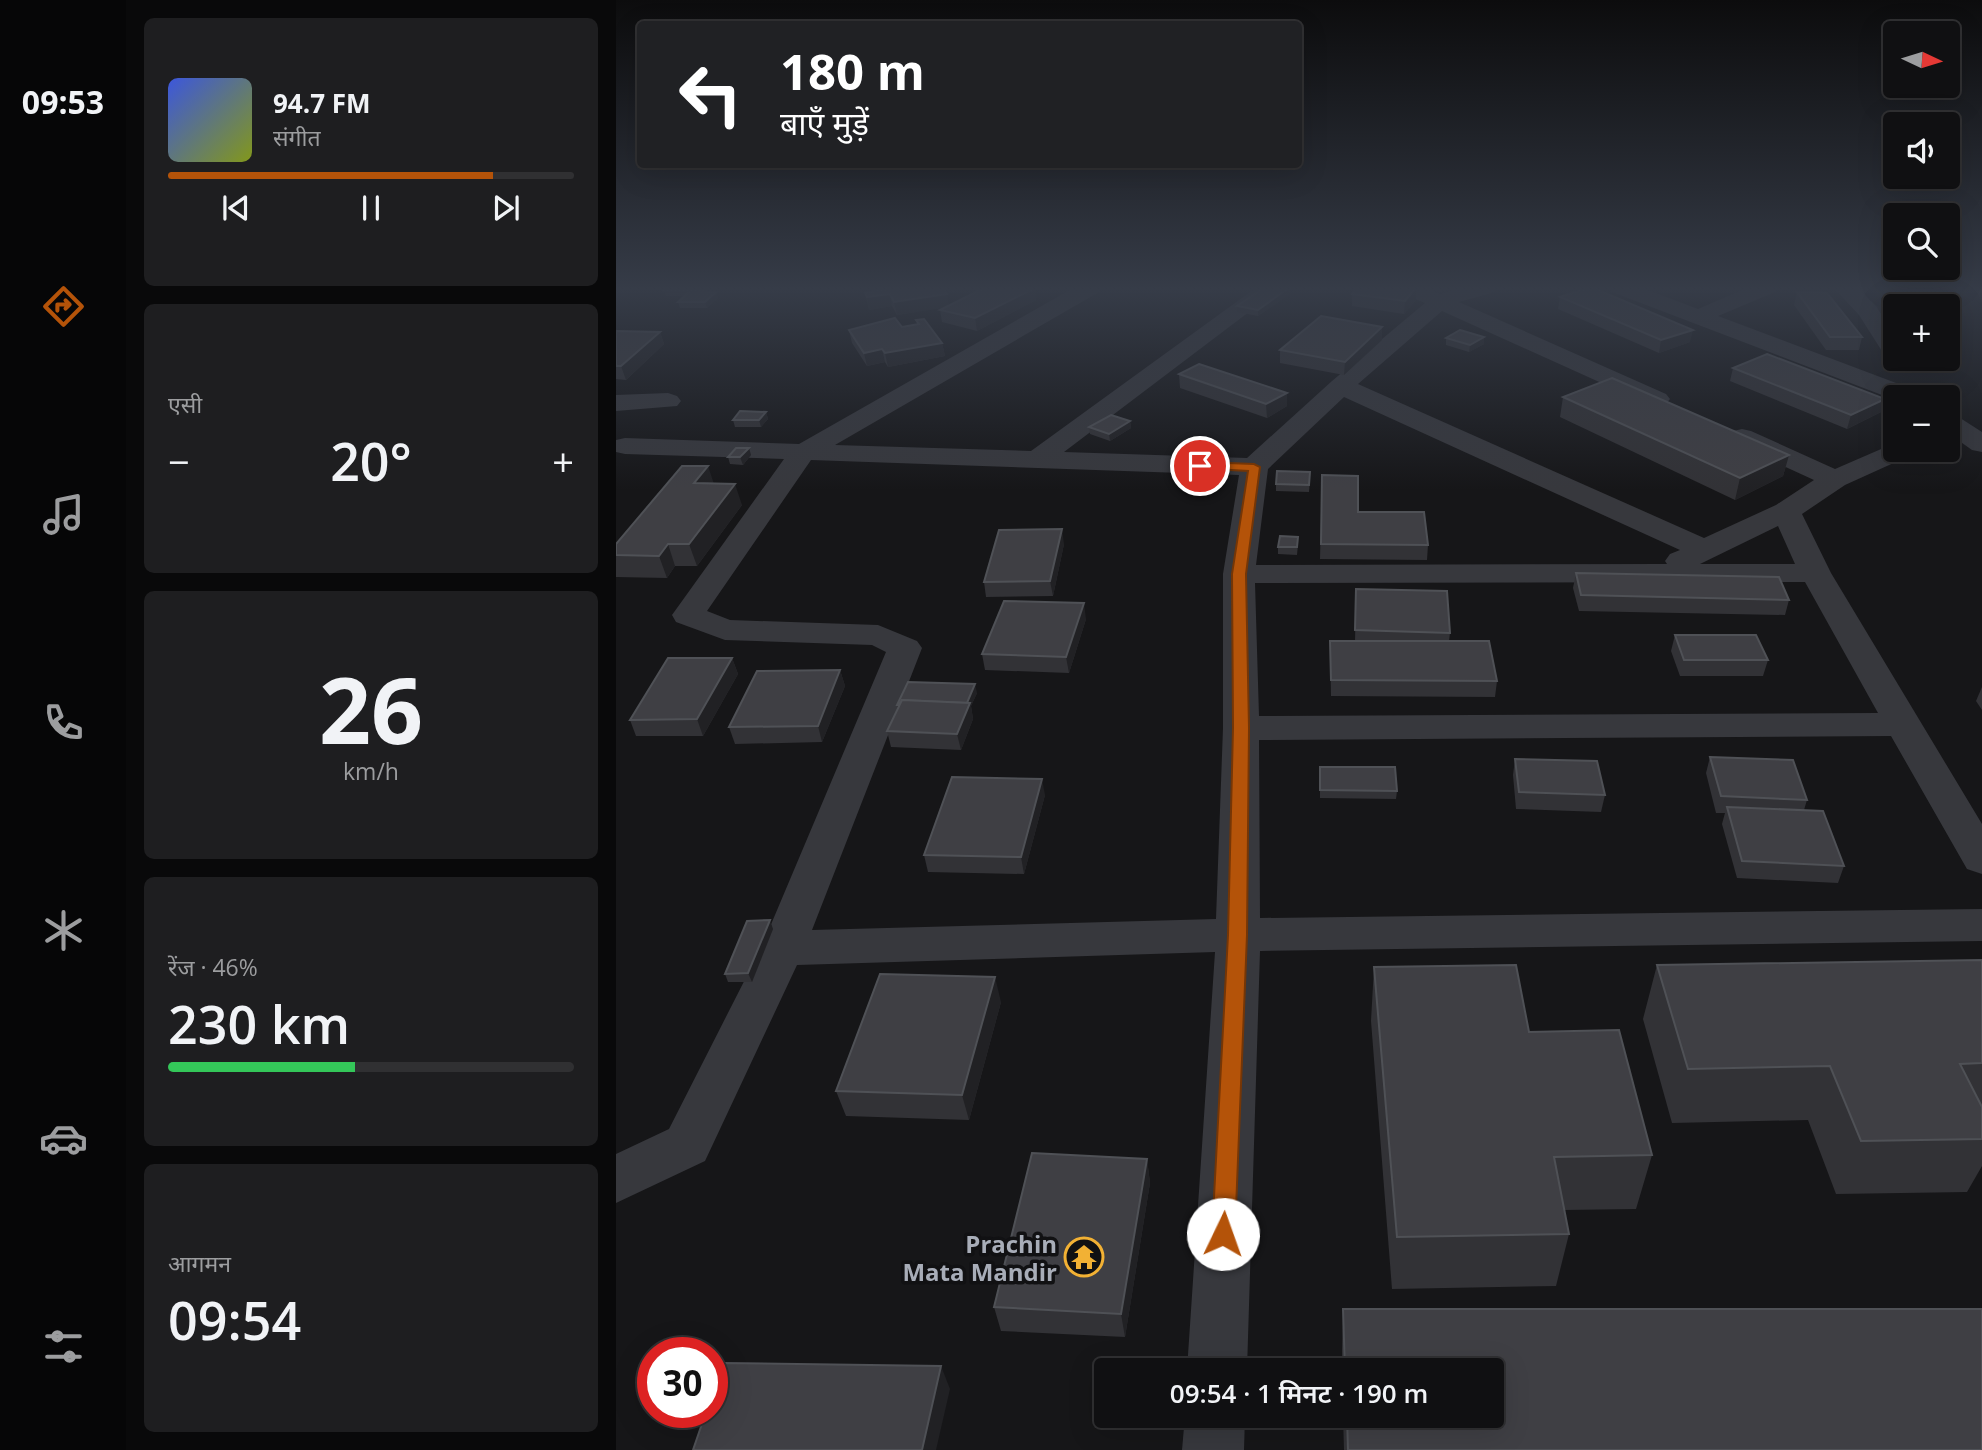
<!DOCTYPE html>
<html lang="hi">
<head>
<meta charset="utf-8">
<style>
  body { margin:0; font-family:"Open Sans","Noto Sans Devanagari",sans-serif; background:#1e1e20; color:#f1f3f6; height:100vh; display:flex; flex-direction:column; font-size:26px; white-space:nowrap }
  * { box-sizing:border-box; margin:0 }
  p { font-size:23px; color:#9c9d9f }
  .icon { flex:none; width:38px; height:38px; fill:none; stroke:currentColor; stroke-width:2; stroke-linecap:round; stroke-linejoin:round }
  .map { position:relative; flex:1; overflow:hidden }
  .details { display:flex; flex-direction:column; gap:18px; padding:18px; background:#09090a; width:490px }
  .details>* { flex:none }
  .hud { position:absolute; left:21px; top:21px; width:665px; height:147px; border-radius:7px; box-shadow:0 7px 28px #0002,0 0 0 2px #303032; background:#202124; color:#fff; overflow:hidden }
  .needle { width:46px; rotate:94deg }
  .tools { position:absolute; left:1267px; top:21px; display:grid; gap:14px }
  .tools a { display:grid; place-items:center; width:77px; height:77px; border-radius:7px; background:#101012; box-shadow:0 7px 28px #0002,0 0 0 2px #303032; font-size:35px }
  .speed { position:absolute; left:21px; top:1337px; display:flex; gap:14px; font-size:35px; font-weight:700; text-align:center }
  .speed>* { display:grid; place-content:center; width:91px; height:91px; border-radius:50%; background:#101012; box-shadow:0 7px 28px #0002,0 0 0 2px #303032; line-height:1 }
  .speed .limit { border:10px solid #d22; background:#fff; color:#111 }
  .pin { position:absolute; display:grid; place-items:center; width:60px; height:60px; color:#fff; margin:-30px; border:4px solid #fff; border-radius:50%; box-shadow:0 2px 7px #0007 }
  .me { position:absolute; width:77px; margin:-38px; rotate:3deg; stroke-linejoin:round; filter:drop-shadow(0 0 5px #0008) }
  .turn { display:flex; align-items:center; gap:24px; height:147px; padding:0 28px; font-size:32px }
  .turn .icon { width:91px; height:91px; stroke-width:2.5 }
  .turn b { display:block; font-size:49px; line-height:60px }
  .big { font-size:52px; font-weight:600; line-height:1.1 }
  .details .card { flex:1; display:flex; flex-direction:column; justify-content:center; gap:10px; min-width:0; padding:0 24px; border-radius:10px; background:#1e1e20 }
  .details .dial { align-items:center; gap:0 }
  .dial b { font-size:91px; line-height:1 }
  .song { display:flex; align-items:center; gap:21px }
  .cover { width:84px; height:84px; border-radius:10px; background:linear-gradient(135deg,hsl(230 70% 55%),hsl(70 70% 35%)) }
  .played { height:7px; border-radius:4px; background:linear-gradient(90deg,#b45309 80%,#303032 80%) }
  .keys { display:flex; justify-content:space-around; direction:ltr }
  .heat { display:flex; justify-content:space-between; align-items:center; font-size:38px; direction:ltr }
  .charge { height:10px; border-radius:5px; background:linear-gradient(90deg,#34c759 46%,#303032 0) }
  .trip { position:absolute; left:478px; top:1358px; width:410px; height:70px; border-radius:7px; background:#101012; box-shadow:0 7px 28px #0002,0 0 0 2px #303032; font-weight:600; line-height:70px; text-align:center }
  main { display:flex; flex:1; min-height:0 }
  .tabs { display:flex; flex-direction:column; width:126px; justify-content:space-around; align-items:center; background:#060607; color:#9c9d9f }
  .tabs .icon { width:49px; height:49px }
  .tabs .selected { color:#b45309 }
  .tabs b { font-size:32px; color:#f1f3f6 }
  .map>svg:first-child { display:block }
  .lines { fill:none; stroke-linecap:round; stroke-linejoin:round }
  .street { fill:#37383d; fill-rule:evenodd }
  .wall { fill:#323236 }
  .shaded-wall { fill:#212124 }
  .building { fill:#3f3f44; stroke:#4f5156; stroke-width:2 }
  .route { fill:#b45309; stroke:#753606; stroke-width:2 }
  .labels { text-anchor:middle; dominant-baseline:central; stroke-width:7; stroke-linejoin:round; paint-order:stroke }
  .near-poi-label { font-size:24px; font-weight:bold; fill:#a8adb8; stroke:#111113; text-anchor:end }
</style>
</head>
<body>
<main>
<nav class="tabs">
<b>09:53</b>
<svg class="icon selected" aria-label="directions" viewBox="0 0 24 24"><path d="M12 3l9 9-9 9-9-9zM9 14v-3h6M13 9l2 2-2 2"/></svg>
<svg class="icon" aria-label="music" viewBox="0 0 24 24"><path d="M9 18V5l10-2v13"/><circle cx="6" cy="18" r="3"/><circle cx="16" cy="16" r="3"/></svg>
<svg class="icon" aria-label="phone" viewBox="0 0 24 24"><path d="M5 4h4l2 5-3 2q2 4 5 5l2-3 5 2v4C11 20 4 13 5 4z"/></svg>
<svg class="icon" aria-label="climate" viewBox="0 0 24 24"><path d="M12 3v18M4 7l16 10M4 17L20 7"/></svg>
<svg class="icon" aria-label="car" viewBox="0 0 24 24"><path d="M5 17H2v-5l4-1 3-4h7l3 4 3 1v5h-3M9 17h6M6 11h13"/><circle cx="7" cy="17" r="2"/><circle cx="17" cy="17" r="2"/></svg>
<svg class="icon" aria-label="filters" viewBox="0 0 24 24"><path d="M4 7h16M4 17h16"/><circle cx="9" cy="7" r="2"/><circle cx="15" cy="17" r="2"/></svg>
</nav>
<section class="details">
<div class="card">
<div class="song"><i class="cover"></i><div><b>94.7 FM</b><p>संगीत</p></div></div>
<div class="played"></div>
<div class="keys"><svg class="icon" aria-label="previous" viewBox="0 0 24 24"><path d="M18 5L8 12l10 7zM5 5v14"/></svg><svg class="icon" aria-label="pause" viewBox="0 0 24 24"><path d="M8 5v14M16 5v14"/></svg><svg class="icon" aria-label="next" viewBox="0 0 24 24"><path d="M6 5l10 7-10 7zM19 5v14"/></svg></div>
</div>
<div class="card"><p>एसी</p>
<div class="heat"><a>−</a><b class="big">20°</b><a>+</a></div>
</div>
<div class="card dial"><b>26</b><p>km/h</p></div>
<div class="card"><p>रेंज · 46%</p><b class="big">230 km</b><div class="charge"></div></div>
<div class="card"><p>आगमन</p><b class="big">09:54</b></div>
</section>
<div class="map">
<svg width="1366" height="1450" viewBox="0 0 1366 1450">
  <rect width="100%" height="100%" fill="#161618"/>
  <g class="lines">
    <!-- street -->
    <g class="street">
      <path d="M459,287H486L483,292L219,445L415,451L641,287H666L448,452L631,458L716,381L809,303L782,292L779,287H808L824,294L848,287H882L879,292L843,302L1050,394L1054,399L1050,404L1041,407L1032,404L826,311L742,384L1088,538L1160,505L1198,480L1117,443L1113,437L1117,431L1126,429L1135,431L1219,469L1279,443V450H1297L1293,456L1229,485L1186,514L1215,573L1366,824V874L1351,869L1275,736L643,740L644,918L1366,909V941L644,951L631,1370H571L599,952L181,965L89,1161L0,1203V1154L53,1129L145,948L270,652L256,645L109,640L60,622L56,615L168,459L9,454L0,452V440L9,438L183,444ZM728,397L1064,550L1054,554L1049,561L1051,564L640,565L652,469ZM195,460L623,475L607,574V728L600,919L196,930L306,648L301,641L262,625L114,620L91,611ZM1162,526L1179,564H1084ZM1189,582L1262,713L643,716L639,583Z"/>
      <polygon points="993,287 1024,287 1082,309 1133,287 1162,287 1159,292 1102,316 1304,392 1308,397 1279,397 1279,400 996,292"/>
      <polygon points="1217,287 1240,287 1260,306 1279,336 1279,359 1287,359 1271,359 1243,315"/>
      <polygon points="52,393 61,396 65,401 61,406 0,411 0,395"/>
      <polygon points="1332,414 1341,416 1366,432 1366,452 1356,450 1332,433"/>
      <polygon points="569,1416 629,1416 628,1450 566,1450"/>
    </g>
  </g>
  <!-- wall -->
  <g class="wall">
    <polygon points="813,287 839,287 824,292"/>
    <polygon points="92,288 89,291 100,292 102,298 91,308 64,308 62,302 68,296 50,296 48,290"/>
    <polygon points="800,288 800,300 788,314 736,306 736,294"/>
    <polygon points="268,290 339,292 330,294 333,306 420,300 361,331 326,322 324,310 329,307 281,315 276,306 253,310 249,293"/>
    <polygon points="1181,292 1246,337 1243,350 1210,350 1178,305"/>
    <polygon points="675,293 642,316 621,312 621,306"/>
    <polygon points="944,297 1074,342 1043,353 942,309"/>
    <polygon points="300,320 326,343 329,356 272,367 269,362 251,366 236,343 233,330 286,327 301,325"/>
    <polygon points="1332,326 1337,331 1335,338 1332,338"/>
    <polygon points="0,331 44,332 48,344 10,380 0,379"/>
    <polygon points="868,337 868,344 853,352 830,345 830,338"/>
    <polygon points="766,340 728,375 664,363 664,350"/>
    <polygon points="1117,368 1265,412 1231,429 1114,381"/>
    <polygon points="563,374 671,393 671,406 651,418 564,388"/>
    <polygon points="947,397 1173,455 1167,476 1119,500 944,417"/>
    <polygon points="150,412 152,419 145,427 119,427 117,420"/>
    <polygon points="514,421 515,428 494,441 474,434 473,427"/>
    <polygon points="133,448 135,455 127,465 114,464 112,457"/>
    <polygon points="706,475 742,512 812,545 811,560 704,559"/>
    <polygon points="694,479 693,492 660,491 660,484"/>
    <polygon points="98,484 126,505 81,566 59,566 51,578 0,577 0,544"/>
    <polygon points="448,544 437,596 370,597 368,582"/>
    <polygon points="682,544 681,555 662,554 662,547"/>
    <polygon points="960,573 1173,600 1169,615 963,611 957,588"/>
    <polygon points="740,589 834,633 833,641 881,681 879,697 715,696 714,641 739,641"/>
    <polygon points="470,619 453,673 369,670 366,654"/>
    <polygon points="1059,635 1152,660 1147,676 1064,676 1055,651"/>
    <polygon points="116,658 122,674 87,736 20,736 14,720"/>
    <polygon points="224,670 229,686 206,742 119,744 113,727"/>
    <polygon points="1366,687 1366,710 1360,701"/>
    <polygon points="361,693 355,706 357,719 345,750 275,747 271,731 282,709 281,705"/>
    <polygon points="1094,757 1191,800 1188,810 1228,866 1222,883 1121,878 1106,824 1109,813 1100,813 1090,773"/>
    <polygon points="899,759 989,795 985,812 900,809 897,775"/>
    <polygon points="704,767 781,791 780,799 704,798"/>
    <polygon points="429,795 408,874 312,872 308,855"/>
    <polygon points="157,929 136,982 112,982 109,974"/>
    <polygon points="1366,960 1366,1166 1351,1192 1220,1194 1192,1120 1056,1123 1027,1019 1041,965"/>
    <polygon points="758,967 913,1032 1036,1155 1020,1209 948,1210 953,1234 940,1286 776,1289 755,1021"/>
    <polygon points="385,1002 353,1120 230,1116 220,1091"/>
    <polygon points="531,1159 534,1183 509,1337 385,1331 378,1307"/>
    <polygon points="727,1309 1366,1450 728,1450 727,1416 875,1416 875,1370 726,1370 726,1349"/>
  </g>
  <!-- shaded-wall -->
  <g class="shaded-wall">
    <polygon points="85,287 92,287 92,288 82,297 80,291"/>
    <polygon points="324,287 338,287 339,292 326,295"/>
    <polygon points="675,287 675,293 642,316 642,310"/>
    <polygon points="824,287 839,287 824,292"/>
    <polygon points="419,288 420,300 361,331 359,318"/>
    <polygon points="800,288 800,300 788,314 789,301"/>
    <polygon points="100,292 102,298 91,308 89,302"/>
    <polygon points="274,294 276,306 253,310 251,297"/>
    <polygon points="331,294 333,307 281,315 278,302"/>
    <polygon points="766,327 766,340 728,375 729,362"/>
    <polygon points="1077,330 1074,342 1043,353 1045,340"/>
    <polygon points="44,332 48,344 10,380 5,366"/>
    <polygon points="868,337 868,344 853,352 854,345"/>
    <polygon points="326,343 329,356 272,367 269,353"/>
    <polygon points="266,349 269,362 251,366 248,353"/>
    <polygon points="671,393 671,406 651,418 650,404"/>
    <polygon points="1269,399 1265,412 1231,429 1235,415"/>
    <polygon points="150,412 152,419 145,427 143,420"/>
    <polygon points="514,421 515,428 494,441 493,434"/>
    <polygon points="133,448 135,455 127,465 124,457"/>
    <polygon points="1173,455 1167,476 1119,500 1124,478"/>
    <polygon points="92,466 99,487 78,483"/>
    <polygon points="119,484 126,505 81,566 73,544"/>
    <polygon points="446,529 448,544 437,596 434,581"/>
    <polygon points="52,544 59,566 51,578 43,556"/>
    <polygon points="468,603 470,619 453,673 450,657"/>
    <polygon points="116,658 122,674 87,736 81,719"/>
    <polygon points="224,670 229,686 206,742 202,726"/>
    <polygon points="359,684 361,693 355,706 357,719 345,750 341,734 349,708"/>
    <polygon points="426,779 429,795 408,874 405,857"/>
    <polygon points="154,920 157,929 136,982 132,973"/>
    <polygon points="379,977 385,1002 353,1120 346,1095"/>
    <polygon points="531,1159 534,1183 509,1337 505,1314"/>
    <polygon points="325,1366 334,1389 320,1450 306,1450"/>
  </g>
  <!-- building -->
  <g class="building">
    <polygon points="51,287 85,287 80,291 100,292 89,302 62,302 75,290 48,290"/>
    <polygon points="281,287 326,287 331,294 278,302 274,294 251,297 249,293"/>
    <polygon points="370,287 419,288 359,318 324,310"/>
    <polygon points="649,287 674,287 642,310 621,306"/>
    <polygon points="742,287 796,287 800,288 789,301 736,294"/>
    <polygon points="975,287 1077,330 1045,340 944,297"/>
    <polygon points="1181,292 1211,293 1246,337 1214,337"/>
    <polygon points="705,316 766,327 729,362 664,350"/>
    <polygon points="279,318 286,327 303,324 300,320 308,319 326,343 269,353 266,349 248,353 233,330"/>
    <polygon points="844,330 868,337 854,345 830,338"/>
    <polygon points="0,331 44,332 5,366 0,366"/>
    <polygon points="1151,354 1269,399 1235,415 1117,368"/>
    <polygon points="583,364 671,393 650,404 563,374"/>
    <polygon points="996,378 1173,455 1124,478 947,397"/>
    <polygon points="124,411 150,412 143,420 117,420"/>
    <polygon points="495,415 514,421 493,434 473,427"/>
    <polygon points="120,448 133,448 124,457 112,457"/>
    <polygon points="66,466 92,466 78,483 119,484 73,544 52,544 43,556 0,555 0,544"/>
    <polygon points="661,471 694,472 693,485 660,484"/>
    <polygon points="706,475 742,476 742,512 808,512 812,545 705,544"/>
    <polygon points="446,529 434,581 368,582 383,530"/>
    <polygon points="664,536 682,537 681,547 662,547"/>
    <polygon points="960,573 1163,577 1173,600 965,595"/>
    <polygon points="740,589 831,591 834,633 739,630"/>
    <polygon points="388,601 468,603 450,657 366,654"/>
    <polygon points="1059,635 1140,635 1152,660 1068,660"/>
    <polygon points="714,641 873,641 881,681 715,680"/>
    <polygon points="52,658 116,658 81,719 14,720"/>
    <polygon points="224,670 202,726 113,727 141,671"/>
    <polygon points="292,682 359,684 351,703 286,700 283,705 281,705"/>
    <polygon points="286,700 354,703 341,734 271,731"/>
    <polygon points="1094,757 1177,760 1191,800 1105,796"/>
    <polygon points="899,759 981,761 989,795 903,792"/>
    <polygon points="704,767 779,767 781,791 704,790"/>
    <polygon points="336,777 426,779 405,857 308,855"/>
    <polygon points="1111,807 1207,811 1228,866 1126,861"/>
    <polygon points="154,920 132,973 109,974 131,921"/>
    <polygon points="1366,960 1366,1063 1344,1064 1366,1107 1366,1139 1245,1141 1214,1066 1072,1069 1041,965"/>
    <polygon points="900,965 913,1032 1003,1030 1036,1155 938,1157 953,1234 781,1237 758,967"/>
    <polygon points="264,974 379,977 346,1095 220,1091"/>
    <polygon points="416,1153 531,1159 505,1314 378,1307"/>
    <polygon points="727,1309 1366,1309 1366,1450 732,1450 731,1416 875,1416 875,1370 729,1370"/>
    <polygon points="108,1363 325,1366 306,1450 77,1450 90,1412 96,1412 96,1396"/>
  </g>
  <!-- sky -->
  <linearGradient id="sky" x2="0" y2="1"><stop stop-color="#0c0c0d"/><stop offset="0.59" stop-color="#363c48"/><stop offset="1" stop-color="#363c48" stop-opacity="0"/></linearGradient>
  <rect width="1366" height="490" fill="url(#sky)"/>
  <!-- route -->
  <polygon class="route" points="584,462 638,464 644,467 630,574 633,728 631,935 619,1234 616,1242 607,1245 599,1242 596,1234 612,935 617,728 616,574 632,471 579,468 578,466"/>
  <!-- icons -->
  <defs>
    <symbol id="temple-ring" viewBox="-11 -11 22 22"><circle r="9.5" fill="#111113" stroke="#f2b134" stroke-width="1.5"/><path d="M0-6L5-2H3V0L6.5 2.5H4V6H1.5V3h-3V6H-4V2.5H-6.5L-3 0V-2H-5Z" fill="#f2b134"/></symbol>
  </defs>
  <g fill-rule="evenodd">
    <use href="#temple-ring" x="446" y="1235" width="44" height="44"/>
  </g>
  <g class="labels">
    <!-- near-poi labels -->
    <g class="near-poi-label">
      <text x="441" y="1243">Prachin<tspan x="441" dy="28">Mata Mandir</tspan></text>
    </g>
  </g>
</svg>
<div class="tools">
<a><svg class="needle" viewBox="-14 -14 28 28"><path d="M0-13l5 13h-10z" fill="#e53935"/><path d="M0 13l5-13h-10z" fill="#9c9d9f"/></svg></a>
<a><svg class="icon" aria-label="sound" viewBox="0 0 24 24"><path d="M4 9h4l5-4v14l-5-4H4zM17 9q2 3 0 6"/></svg></a>
<a><svg class="icon" aria-label="search" viewBox="0 0 24 24"><circle cx="10" cy="10" r="6"/><path d="M15 15l6 6"/></svg></a>
<a>+</a>
<a>−</a>
</div>
<div class="speed"><div class="limit">30</div></div>
<div class="pin" style="left:584px;top:466px;background:#d93025"><svg class="icon" aria-label="arrive" viewBox="0 0 24 24"><path d="M6 21V4h12l-3 4 3 4H6"/></svg></div>
<svg class="me" style="left:607px;top:1234px" viewBox="-20 -20 40 40"><circle r="19" fill="#fff"/><path d="M0-13L10 11 0 6-10 11z" fill="#b45309"/></svg>
<div class="trip">09:54 · 1 मिनट · 190 m</div>
<div class="hud">
<div class="turn"><svg class="icon" aria-label="left" viewBox="0 0 24 24"><path d="M17 20v-9H6M10 6l-5 5 5 5"/></svg><div><b>180 m</b>बाएँ मुड़ें</div></div>
</div>
</div>
</main>
</body>
</html>
